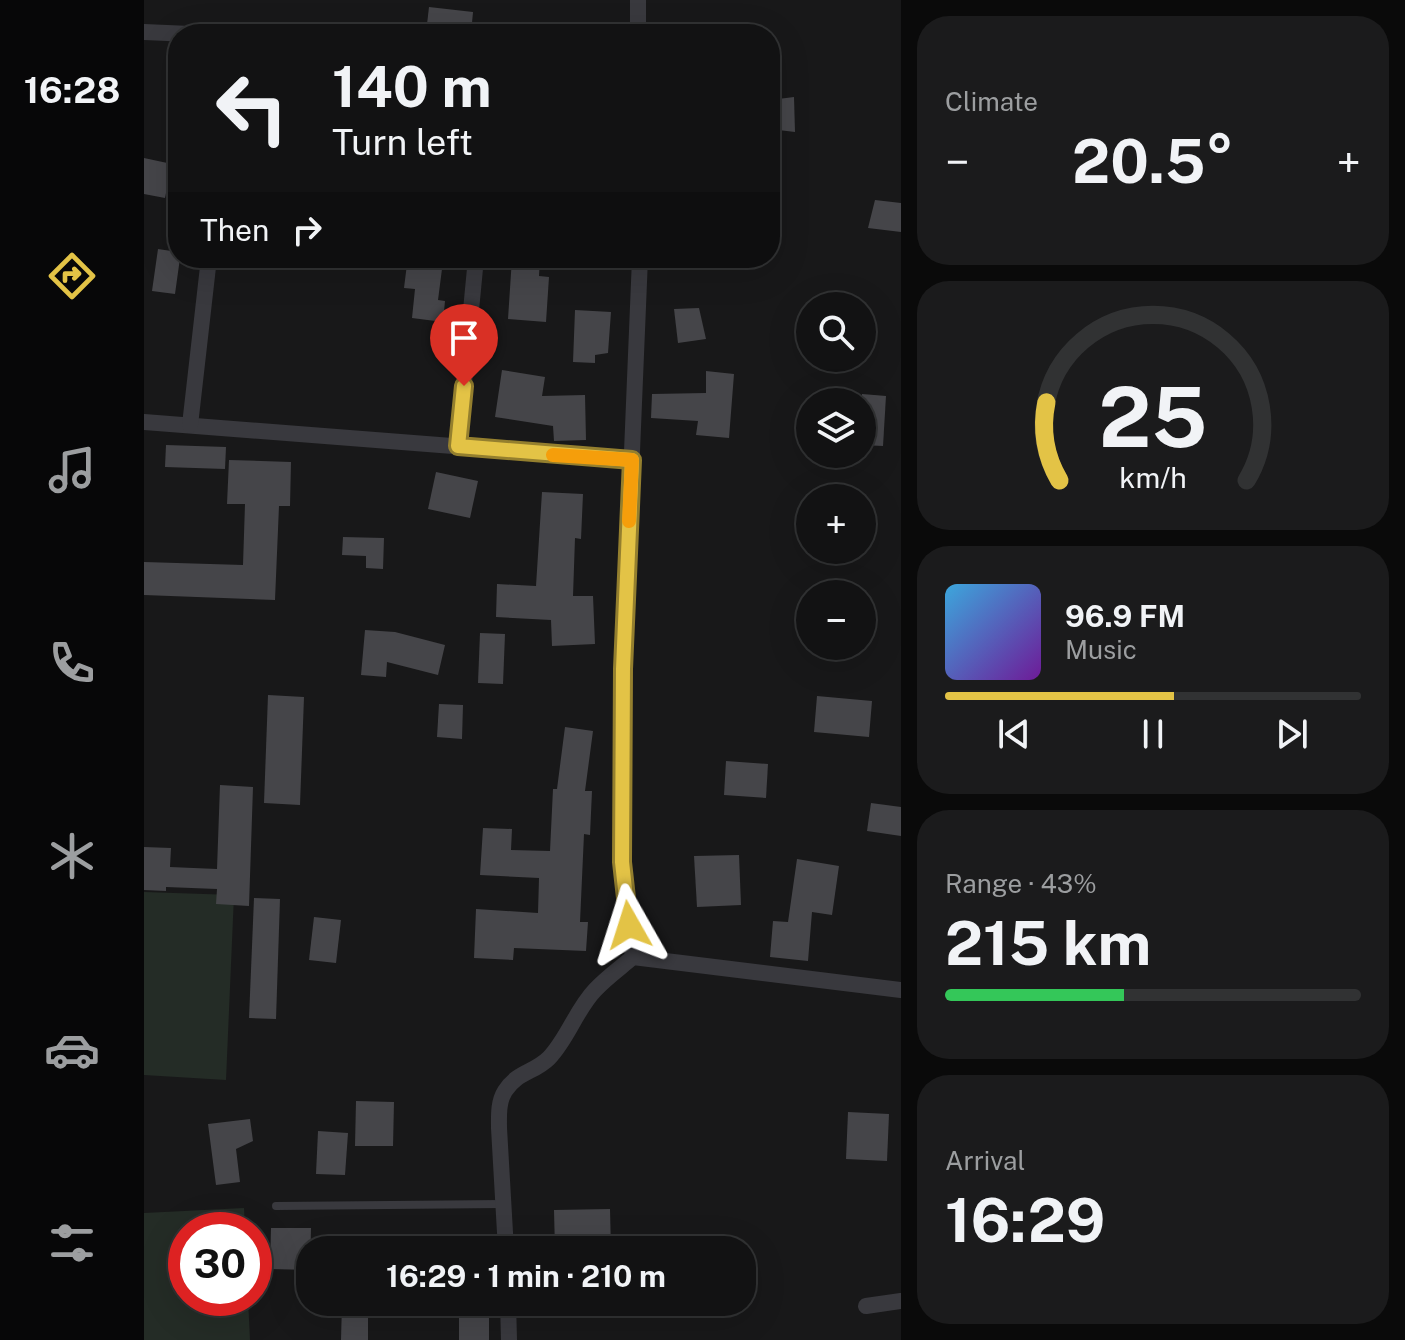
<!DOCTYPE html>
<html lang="en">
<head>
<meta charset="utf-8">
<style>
  body { margin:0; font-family:"Public Sans",sans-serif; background:#1b1b1c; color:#f1f3f6; height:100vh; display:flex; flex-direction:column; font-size:30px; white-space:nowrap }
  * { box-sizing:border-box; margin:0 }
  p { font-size:26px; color:#9c9ea0 }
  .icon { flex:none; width:44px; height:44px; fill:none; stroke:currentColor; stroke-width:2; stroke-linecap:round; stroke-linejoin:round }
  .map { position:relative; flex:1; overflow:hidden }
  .panel { display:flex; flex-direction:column; gap:16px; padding:16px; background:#0a0a0a; width:504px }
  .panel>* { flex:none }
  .top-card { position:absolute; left:24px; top:24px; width:612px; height:244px; border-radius:32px; box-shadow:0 8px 32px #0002,0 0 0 2px #313233; background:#121213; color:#f1f3f6; overflow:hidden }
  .fabs { position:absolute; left:652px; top:292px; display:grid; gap:16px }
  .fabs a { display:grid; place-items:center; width:80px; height:80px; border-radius:50%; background:#121213; box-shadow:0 8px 32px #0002,0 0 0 2px #313233; font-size:40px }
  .speed { position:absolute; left:24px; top:1212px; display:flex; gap:16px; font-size:40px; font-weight:700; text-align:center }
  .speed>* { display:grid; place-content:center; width:104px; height:104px; border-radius:50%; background:#121213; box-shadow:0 8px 32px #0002,0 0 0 2px #313233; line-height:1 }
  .speed .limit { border:12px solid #d22; background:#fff; color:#111 }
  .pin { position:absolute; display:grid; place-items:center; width:68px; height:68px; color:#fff; margin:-82px -34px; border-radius:50% 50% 50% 0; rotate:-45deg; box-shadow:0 0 8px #0007 }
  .pin .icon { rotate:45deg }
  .me { position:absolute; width:88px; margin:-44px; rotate:354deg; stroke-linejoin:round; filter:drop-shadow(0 0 6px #0008) }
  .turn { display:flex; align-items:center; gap:28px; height:168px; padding:0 32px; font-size:36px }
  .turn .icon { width:104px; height:104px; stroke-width:2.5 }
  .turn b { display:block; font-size:56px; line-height:68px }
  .then { display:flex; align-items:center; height:76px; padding:0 32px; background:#0003; gap:16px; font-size:30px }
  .big { font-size:60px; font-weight:700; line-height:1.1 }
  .panel .tile { flex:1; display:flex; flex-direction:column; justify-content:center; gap:12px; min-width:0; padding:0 28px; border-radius:32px; background:#1b1b1c }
  .panel .dial { align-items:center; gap:0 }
  .dial svg { height:208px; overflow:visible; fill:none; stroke:#313233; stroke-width:7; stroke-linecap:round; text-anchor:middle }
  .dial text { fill:#f1f3f6; stroke:none }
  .song { display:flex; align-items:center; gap:24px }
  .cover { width:96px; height:96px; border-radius:12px; background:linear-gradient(135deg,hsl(200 70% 55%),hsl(280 70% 35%)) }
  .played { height:8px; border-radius:4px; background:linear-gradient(90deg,#e3c346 55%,#313233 55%) }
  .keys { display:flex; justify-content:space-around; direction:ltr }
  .heat { display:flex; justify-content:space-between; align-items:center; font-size:44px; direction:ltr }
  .charge { height:12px; border-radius:6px; background:linear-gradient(90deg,#34c759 43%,#313233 0) }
  .trip { position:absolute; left:152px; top:1236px; width:460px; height:80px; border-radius:32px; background:#121213; box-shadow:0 8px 32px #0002,0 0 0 2px #313233; font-weight:700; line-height:80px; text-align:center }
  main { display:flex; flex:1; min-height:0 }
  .dock { display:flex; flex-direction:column; width:144px; justify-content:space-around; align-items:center; background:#070708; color:#9c9ea0 }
  .dock .icon { width:56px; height:56px }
  .dock .current { color:#e3c346 }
  .dock b { font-size:36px; color:#f1f3f6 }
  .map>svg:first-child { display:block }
  .green { fill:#242c26 }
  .building { fill:#454549 }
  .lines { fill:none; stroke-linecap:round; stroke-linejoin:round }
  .lane { stroke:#39393e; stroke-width:8 }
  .street { stroke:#39393e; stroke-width:16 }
  .route-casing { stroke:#947f2e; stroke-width:20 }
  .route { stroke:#e3c346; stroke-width:14 }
  .slow { stroke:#f59e0b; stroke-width:14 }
</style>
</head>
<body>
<main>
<nav class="dock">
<b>16:28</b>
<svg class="icon current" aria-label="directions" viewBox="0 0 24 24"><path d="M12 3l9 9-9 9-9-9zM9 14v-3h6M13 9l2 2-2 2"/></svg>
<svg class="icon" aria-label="music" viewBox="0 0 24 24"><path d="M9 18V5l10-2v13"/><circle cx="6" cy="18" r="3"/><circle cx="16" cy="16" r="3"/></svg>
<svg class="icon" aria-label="phone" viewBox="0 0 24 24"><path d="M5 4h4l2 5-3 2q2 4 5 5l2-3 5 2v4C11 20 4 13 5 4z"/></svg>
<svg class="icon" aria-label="climate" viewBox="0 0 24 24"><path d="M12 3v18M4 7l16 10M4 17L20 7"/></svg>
<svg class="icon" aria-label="car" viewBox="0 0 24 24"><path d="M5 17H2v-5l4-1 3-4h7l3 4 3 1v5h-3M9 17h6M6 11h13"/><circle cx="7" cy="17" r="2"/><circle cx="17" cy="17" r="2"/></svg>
<svg class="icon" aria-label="filters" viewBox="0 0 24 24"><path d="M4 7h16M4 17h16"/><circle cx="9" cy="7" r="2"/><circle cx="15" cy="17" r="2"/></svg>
</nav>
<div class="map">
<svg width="757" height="1340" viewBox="0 0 757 1340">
  <rect width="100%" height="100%" fill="#181819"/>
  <!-- green -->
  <g class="green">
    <polygon points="0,892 90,895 82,1080 0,1075"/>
    <polygon points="100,1208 101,1230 42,1230 42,1298 104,1298 106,1340 0,1340 0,1213"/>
  </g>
  <!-- building -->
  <g class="building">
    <polygon points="285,7 329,12 327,34 282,33"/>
    <polygon points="650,97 651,132 626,129 626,100"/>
    <polygon points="0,158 28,164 21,198 0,194"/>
    <polygon points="731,200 757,203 757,232 724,228"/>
    <polygon points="14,249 34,252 34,258 36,258 31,294 8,291"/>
    <polygon points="368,258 396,258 395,276 405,277 402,322 364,319"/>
    <polygon points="263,264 298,269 294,300 301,301 299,322 268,318 271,289 260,288"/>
    <polygon points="555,308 562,339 534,343 530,309"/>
    <polygon points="431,310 467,312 464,353 451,355 451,363 429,362"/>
    <polygon points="358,370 401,377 398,396 441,395 442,440 410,441 409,426 351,417"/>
    <polygon points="562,371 590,374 585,438 552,435 554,421 507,418 508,394 562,393"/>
    <polygon points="718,394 742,396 739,446 718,445"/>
    <polygon points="22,445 82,447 81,469 21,467"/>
    <polygon points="85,460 147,462 146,506 135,506 131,600 0,595 0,562 99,565 101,504 83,504"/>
    <polygon points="292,472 334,481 326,518 284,509"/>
    <polygon points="398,492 439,494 437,539 431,538 429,596 449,596 451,644 408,646 407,620 352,617 353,584 392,586"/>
    <polygon points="199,537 240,538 239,569 222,568 222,556 198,555"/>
    <polygon points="221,630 251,632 301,645 294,675 243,662 242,677 217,675"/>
    <polygon points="336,633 361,634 359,684 334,683"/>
    <polygon points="124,695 160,697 156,805 120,803"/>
    <polygon points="673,696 728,701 725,737 670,732"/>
    <polygon points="295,704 319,705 318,739 293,737"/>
    <polygon points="421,727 449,731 441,791 448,791 446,835 440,834 436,922 444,922 442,951 370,948 369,960 330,958 332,909 394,913 395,878 336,875 339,828 368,829 367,850 406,851 409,789 413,789"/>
    <polygon points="582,761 624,764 622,798 580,795"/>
    <polygon points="76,785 109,787 105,906 72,904 73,889 22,887 22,891 0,890 0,847 27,848 26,867 73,869"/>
    <polygon points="727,803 757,807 757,836 723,831"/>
    <polygon points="595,855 597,905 553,907 550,856"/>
    <polygon points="653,859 695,866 688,915 668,912 664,961 626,957 629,921 644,922"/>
    <polygon points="110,898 136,899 132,1019 105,1018"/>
    <polygon points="170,917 197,920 192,963 165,960"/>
    <polygon points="212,1101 250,1102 249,1146 211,1146"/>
    <polygon points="704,1112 745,1114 743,1161 702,1159"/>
    <polygon points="106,1119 109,1141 92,1149 96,1182 72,1185 64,1124"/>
    <polygon points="174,1131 204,1133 201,1175 172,1174"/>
    <polygon points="466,1209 467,1250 411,1250 410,1210"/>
    <polygon points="127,1228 167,1228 166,1270 126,1269"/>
    <polygon points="198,1303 224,1303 224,1340 197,1340"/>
    <rect x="315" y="1307" width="30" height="33"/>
  </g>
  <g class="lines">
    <!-- lane -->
    <polyline class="lane" points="132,1206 359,1204"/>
    <!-- street -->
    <g class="street">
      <polyline points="494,0 494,34"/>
      <polyline points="0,32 46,34"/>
      <polyline points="496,258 479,669 478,862 489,957 757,990"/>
      <polyline points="0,422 488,460"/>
      <polyline points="46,425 65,258"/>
      <polyline points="314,446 332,258"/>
      <path d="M362,1250L355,1128C355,1116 354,1102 361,1091C374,1071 390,1073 405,1058C424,1038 432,1010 451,990C462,978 476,968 489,957"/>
      <polyline points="364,1302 365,1340"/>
      <polyline points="722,1306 757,1301"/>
    </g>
  </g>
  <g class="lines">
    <defs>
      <polyline id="route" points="320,386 314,446 488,460 479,669 478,862 485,925"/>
    </defs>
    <!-- route casing -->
    <use href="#route" class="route-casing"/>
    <!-- route -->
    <use href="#route" class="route"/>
    <!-- slow -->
    <polyline class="slow" points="409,455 488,460 485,521"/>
  </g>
</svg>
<div class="fabs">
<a><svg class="icon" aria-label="search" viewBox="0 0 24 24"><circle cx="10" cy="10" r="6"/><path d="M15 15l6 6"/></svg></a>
<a><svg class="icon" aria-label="layers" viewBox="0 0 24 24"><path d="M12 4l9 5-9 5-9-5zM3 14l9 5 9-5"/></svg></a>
<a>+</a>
<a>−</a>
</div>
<div class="speed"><div class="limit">30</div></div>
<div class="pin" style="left:320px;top:386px;background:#d93025"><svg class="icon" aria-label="arrive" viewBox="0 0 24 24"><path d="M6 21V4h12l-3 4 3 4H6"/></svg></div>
<svg class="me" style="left:485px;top:925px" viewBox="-20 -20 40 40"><path d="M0-17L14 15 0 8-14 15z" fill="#e3c346" stroke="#fff" stroke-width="4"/></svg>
<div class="trip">16:29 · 1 min · 210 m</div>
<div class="top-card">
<div class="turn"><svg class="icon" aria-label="left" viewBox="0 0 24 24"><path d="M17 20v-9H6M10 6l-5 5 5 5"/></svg><div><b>140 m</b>Turn left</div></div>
<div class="then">Then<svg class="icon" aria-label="right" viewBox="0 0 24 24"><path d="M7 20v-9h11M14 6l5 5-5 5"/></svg></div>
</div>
</div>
<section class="panel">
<div class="tile"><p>Climate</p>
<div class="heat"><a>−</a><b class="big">20.5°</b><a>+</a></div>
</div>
<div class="tile dial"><svg viewBox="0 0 100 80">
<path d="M14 69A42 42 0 1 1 86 69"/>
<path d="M14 69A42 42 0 0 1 9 39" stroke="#e3c346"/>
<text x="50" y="56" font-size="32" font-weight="700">25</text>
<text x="50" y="72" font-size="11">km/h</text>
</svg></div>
<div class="tile">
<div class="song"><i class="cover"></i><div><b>96.9 FM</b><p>Music</p></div></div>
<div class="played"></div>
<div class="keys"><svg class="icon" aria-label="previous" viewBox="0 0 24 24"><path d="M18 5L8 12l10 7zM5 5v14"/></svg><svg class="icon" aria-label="pause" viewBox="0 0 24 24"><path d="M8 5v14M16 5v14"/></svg><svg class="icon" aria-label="next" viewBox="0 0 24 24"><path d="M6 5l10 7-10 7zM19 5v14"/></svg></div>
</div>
<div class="tile"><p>Range · 43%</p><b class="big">215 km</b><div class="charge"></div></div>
<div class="tile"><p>Arrival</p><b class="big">16:29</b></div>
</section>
</main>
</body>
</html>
